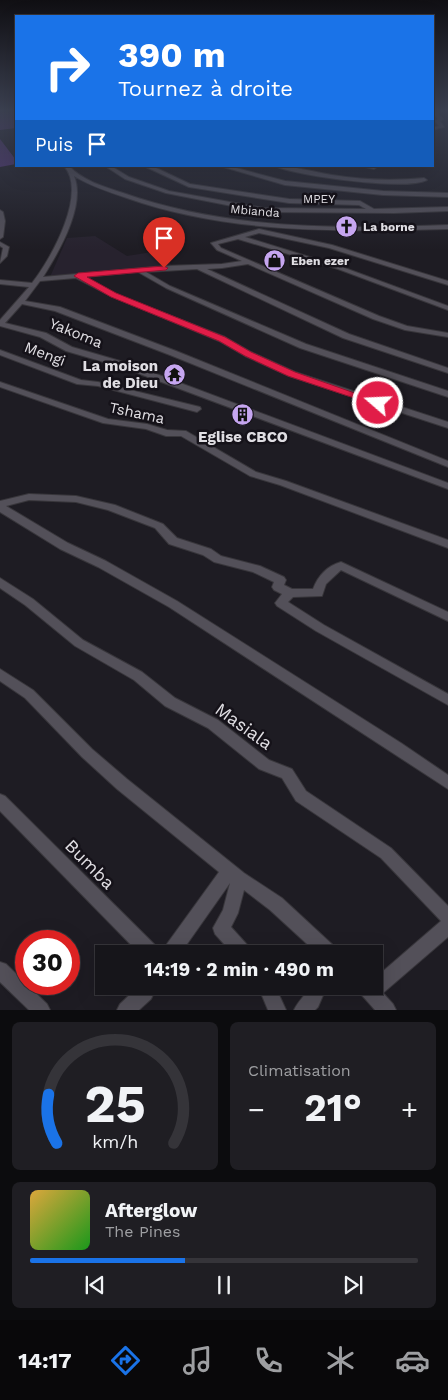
<!DOCTYPE html>
<html lang="fr">
<head>
<meta charset="utf-8">
<style>
  body { margin:0; font-family:"Work Sans",sans-serif; background:#1f1e23; color:#f1f3f6; height:100vh; display:flex; flex-direction:column; font-size:19px; white-space:nowrap }
  * { box-sizing:border-box; margin:0 }
  p { font-size:16px; color:#9e9fa2 }
  .icon { flex:none; width:28px; height:28px; fill:none; stroke:currentColor; stroke-width:2; stroke-linecap:round; stroke-linejoin:round }
  .map { position:relative; height:1010px; overflow:hidden }
  .panel { display:flex; flex-direction:column; gap:12px; padding:12px; background:#0c0c0e; flex:1 }
  .panel>* { flex:none }
  .banner { position:absolute; left:15px; top:15px; width:419px; height:152px; border-radius:0px; box-shadow:0 5px 20px #0002,0 0 0 1px #353439; background:#1a73e8; color:#fff; overflow:hidden }
  .speed { position:absolute; left:15px; top:930px; display:flex; gap:10px; font-size:25px; font-weight:700; text-align:center }
  .speed>* { display:grid; place-content:center; width:65px; height:65px; border-radius:50%; background:#16151a; box-shadow:0 5px 20px #0002,0 0 0 1px #353439; line-height:1 }
  .speed .limit { border:8px solid #d22; background:#fff; color:#111 }
  .pin { position:absolute; display:grid; place-items:center; width:42px; height:42px; color:#fff; margin:-51px -21px; border-radius:50% 50% 50% 0; rotate:-45deg; box-shadow:0 0 5px #0007 }
  .pin .icon { rotate:45deg }
  .me { position:absolute; width:55px; margin:-28px; rotate:289deg; stroke-linejoin:round; filter:drop-shadow(0 0 4px #0008) }
  .turn { display:flex; align-items:center; gap:18px; height:105px; padding:0 20px; font-size:22px }
  .turn .icon { width:65px; height:65px; stroke-width:2.5 }
  .turn b { display:block; font-size:35px; line-height:42px }
  .then { display:flex; align-items:center; height:48px; padding:0 20px; background:#0003; gap:10px; font-size:19px }
  .big { font-size:38px; font-weight:700; line-height:1.1 }
  .panel .widget { flex:1; display:flex; flex-direction:column; justify-content:center; gap:8px; min-width:0; padding:0 18px; border-radius:8px; background:#1f1e23 }
  .panel .dial { align-items:center; gap:0 }
  .dial svg { height:130px; overflow:visible; fill:none; stroke:#353439; stroke-width:7; stroke-linecap:round; text-anchor:middle }
  .dial text { fill:#f1f3f6; stroke:none }
  .song { display:flex; align-items:center; gap:15px }
  .cover { width:60px; height:60px; border-radius:8px; background:linear-gradient(135deg,hsl(40 70% 55%),hsl(120 70% 35%)) }
  .played { height:5px; border-radius:2px; background:linear-gradient(90deg,#1a73e8 40%,#353439 40%) }
  .keys { display:flex; justify-content:space-around; direction:ltr }
  .heat { display:flex; justify-content:space-between; align-items:center; font-size:28px; direction:ltr }
  .panel .tiles { flex:1; display:grid; gap:12px; grid-template-columns:1fr 1fr }
  .widget:last-child { grid-column:span 2 }
  .trip { position:absolute; left:95px; top:945px; width:288px; height:50px; border-radius:0px; background:#16151a; box-shadow:0 5px 20px #0002,0 0 0 1px #353439; font-weight:700; line-height:50px; text-align:center }
  .dock { display:flex; height:80px; justify-content:space-around; align-items:center; background:#09080a; color:#9e9fa2 }
  .dock .icon { width:35px; height:35px }
  .dock .current { color:#1a73e8 }
  .dock b { font-size:22px; color:#f1f3f6 }
  .map>svg:first-child { display:block }
  .built { fill:#27222e }
  .forest { fill:#55347a }
  .lines { fill:none; stroke-linecap:round; stroke-linejoin:round }
  .minor-casing { stroke:#38363b; stroke-width:2 }
  .minor { fill:#535059; fill-rule:evenodd }
  .route { fill:#e11d48; stroke:#92132f }
  .labels { text-anchor:middle; dominant-baseline:central; stroke-width:5; stroke-linejoin:round; paint-order:stroke }
  .far-street-label { font-size:12px; fill:#e0dee3; stroke:#151219 }
  .far-poi-label { font-size:12px; font-weight:bold; fill:#e0dee3; stroke:#151219; text-anchor:start }
  .street-label { font-size:15px; fill:#e0dee3; stroke:#151219 }
  .poi-label { font-size:15px; font-weight:bold; fill:#e0dee3; stroke:#151219; text-anchor:end }
  .near-street-label { font-size:18px; fill:#e0dee3; stroke:#151219 }
</style>
</head>
<body>
<div class="map">
<svg width="448" height="1010" viewBox="0 0 448 1010">
  <rect width="100%" height="100%" fill="#1e1c23"/>
  <!-- built -->
  <polygon class="built" points="95,236 127,256 164,250 172,267 50,277 67,238"/>
  <!-- forest -->
  <g class="forest">
    <polygon points="0,109 16,109 16,128 0,130"/>
    <polygon points="0,139 16,160 16,164 0,167"/>
  </g>
  <g class="lines">
    <defs>
      <g id="minor">
        <polygon points="439,109 443,109 439,114 443,119 440,121 444,127 432,130 432,128 439,126 435,121 438,119 435,114"/>
        <path d="M64,166H69C83,181 105,187 123,193C228,230 339,229 448,225V229C341,232 229,234 127,198C109,192 90,186 74,176C86,205 59,252 43,277L164,266L222,264L242,261L217,250L211,243L259,229L332,245L448,281V285L329,248L259,233L245,237L342,267L448,306V310L338,269L238,239L218,244L221,248L379,316L407,326L448,333V337L405,330L373,319L248,264L222,268L207,269L349,334L448,368V373L343,338L197,269L146,272L170,286L306,344L448,391V397L300,348L166,288L138,272L85,277L115,294L225,337L251,352L295,372L448,422V428L289,376L245,356L219,341L111,296L76,278L40,281L25,301L60,307L176,351L448,461V467L170,355L55,311L22,304L5,323L46,333L72,347L127,363L448,483V489L121,367L66,351L40,337L0,326V320L29,287L0,284V280L32,283C51,259 88,193 64,166Z"/>
        <polygon points="105,166 111,166 129,177 169,191 263,208 366,209 359,205 289,203 189,187 146,167 152,166 190,184 289,199 360,201 374,209 448,207 448,211 394,213 263,212 166,193 125,179"/>
        <polygon points="220,166 229,166 285,181 383,191 448,193 448,197 383,195 285,185"/>
        <path d="M275,166C294,166 313,172 332,175C363,180 393,181 424,178L427,180C406,191 297,176 275,166Z"/>
        <polygon points="361,166 376,166 377,167 374,169"/>
        <polygon points="0,210 3,212 5,221 3,237 0,239"/>
        <polygon points="0,242 9,247 7,256 0,263 3,248 0,246"/>
        <polygon points="0,350 81,380 98,382 200,407 201,409 197,412 98,386 77,384 0,355"/>
        <polygon points="0,382 108,419 147,424 167,430 186,431 256,472 286,481 448,540 448,548 280,485 250,476 181,436 166,436 146,429 103,423 0,387"/>
        <path d="M29,494L76,496L115,505L163,524L177,538L211,549L221,556L260,566L284,577L286,580L284,585L292,589H313C318,576 327,566 341,562L448,612V621L341,570L326,584L322,596L293,597L288,602L324,625L448,694V705L316,631L277,606L275,603L282,594L274,590L272,587L274,582L253,572L214,562L203,555L169,544L155,528L108,510L76,502L29,500L6,506L68,543L106,561L177,601L401,743L448,775V789L169,607L98,567L60,549L0,512V501Z"/>
        <polygon points="0,578 33,599 83,640 142,672 175,698 218,720 269,760 292,769 306,791 391,848 448,906 448,937 383,993 393,1004 396,1010 375,1010 359,992 357,986 374,986 374,979 441,921 381,858 296,801 282,778 259,769 208,728 165,706 134,680 75,646 25,605 0,588"/>
        <polygon points="0,669 33,690 92,749 127,779 244,873 282,898 336,948 338,954 318,954 270,910 244,890 238,913 231,927 250,948 252,954 233,954 215,934 213,928 223,910 230,883 180,954 162,954 164,948 219,872 117,789 82,757 25,698 0,681"/>
        <polygon points="0,794 5,796 158,948 160,954 140,954 0,811"/>
        <polygon points="0,962 6,964 47,1004 50,1010 29,1010 0,982"/>
        <polygon points="139,986 157,986 151,999 139,1010 117,1010 120,1004"/>
        <polygon points="258,986 275,986 286,1010 268,1010"/>
        <path d="M310,986H327L318,1007L315,1010H294C298,1001 306,995 310,986Z"/>
      </g>
    </defs>
    <!-- minor casing -->
    <use href="#minor" class="minor-casing"/>
    <!-- minor -->
    <use href="#minor" class="minor"/>
  </g>
  <!-- sky -->
  <linearGradient id="sky" x2="0" y2="1"><stop stop-color="#100f13"/><stop offset="0.44" stop-color="#3b4050"/><stop offset="1" stop-color="#3b4050" stop-opacity="0"/></linearGradient>
  <rect width="448" height="250" fill="url(#sky)"/>
  <!-- route -->
  <polygon class="route" points="164,266 168,268 166,270 87,277 116,293 225,337 251,352 295,372 383,403 382,405 375,405 288,376 245,356 219,341 111,297 74,276 78,273"/>
  <!-- icons -->
  <defs>
    <symbol id="church-disc" viewBox="-11 -11 22 22"><circle r="9.5" fill="#c6a6f0" stroke="#151219"/><path d="M-1.2-6h2.4v3.5h3.3v2.4h-3.3V6h-2.4V-.1h-3.3v-2.4h3.3Z" fill="#111"/></symbol>
    <symbol id="shop-disc" viewBox="-11 -11 22 22"><circle r="9.5" fill="#c6a6f0" stroke="#151219"/><path d="M-5-2.5h2.3a2.7 3.5 0 0 1 5.4 0H5L5.5 6h-11ZM-1.5-2.5h3a1.5 2.3 0 0 0-3 0Z" fill="#111"/></symbol>
    <symbol id="temple-disc" viewBox="-11 -11 22 22"><circle r="9.5" fill="#c6a6f0" stroke="#151219"/><path d="M0-6L5-2H3V0L6.5 2.5H4V6H1.5V3h-3V6H-4V2.5H-6.5L-3 0V-2H-5Z" fill="#111"/></symbol>
    <symbol id="building-disc" viewBox="-11 -11 22 22"><circle r="9.5" fill="#c6a6f0" stroke="#151219"/><path d="M-4-6H4V6H1V3H-1V6H-4ZM-2.5-4.3h1.7v1.8h-1.7ZM.8-4.3h1.7v1.8H.8ZM-2.5-1h1.7V.8h-1.7ZM.8-1h1.7V.8H.8Z" fill="#111"/></symbol>
  </defs>
  <g fill-rule="evenodd">
    <use href="#church-disc" x="334" y="214" width="25" height="25"/>
    <use href="#shop-disc" x="262" y="248" width="25" height="25"/>
    <use href="#temple-disc" x="162" y="362" width="25" height="25"/>
    <use href="#building-disc" x="230" y="402" width="25" height="25"/>
  </g>
  <g class="labels">
    <!-- far-street labels -->
    <g class="far-street-label">
      <text x="319" y="199">MPEY</text>
      <text transform="translate(255 211) rotate(5)">Mbianda</text>
    </g>
    <!-- far-poi labels -->
    <g class="far-poi-label">
      <text x="363" y="227">La borne</text>
      <text x="291" y="261">Eben ezer</text>
    </g>
    <!-- street labels -->
    <g class="street-label">
      <text transform="translate(76 333) rotate(22)">Yakoma</text>
      <text transform="translate(45 354) rotate(21)">Mengi</text>
      <text transform="translate(137 413) rotate(12)">Tshama</text>
    </g>
    <!-- poi labels -->
    <g class="poi-label">
      <text x="158" y="366">La moison<tspan x="158" dy="17">de Dieu</tspan></text>
      <text x="243" y="437" text-anchor="middle">Eglise CBCO</text>
    </g>
    <!-- near-street labels -->
    <g class="near-street-label">
      <text transform="translate(244 726) rotate(36)">Masiala</text>
      <text transform="translate(90 864) rotate(45)">Bumba</text>
    </g>
  </g>
</svg>
<div class="speed"><div class="limit">30</div></div>
<div class="pin" style="left:164px;top:268px;background:#d93025"><svg class="icon" aria-label="arrive" viewBox="0 0 24 24"><path d="M6 21V4h12l-3 4 3 4H6"/></svg></div>
<svg class="me" style="left:378px;top:403px" viewBox="-20 -20 40 40"><circle r="17" fill="#e11d48" stroke="#fff" stroke-width="3"/><path d="M0-11L8 9 0 5-8 9z" fill="#fff"/></svg>
<div class="trip">14:19 · 2 min · 490 m</div>
<div class="banner">
<div class="turn"><svg class="icon" aria-label="right" viewBox="0 0 24 24"><path d="M7 20v-9h11M14 6l5 5-5 5"/></svg><div><b>390 m</b>Tournez à droite</div></div>
<div class="then">Puis<svg class="icon" aria-label="arrive" viewBox="0 0 24 24"><path d="M6 21V4h12l-3 4 3 4H6"/></svg></div>
</div>
</div>
<section class="panel">
<div class="tiles">
<div class="widget dial"><svg viewBox="0 0 100 80">
<path d="M14 69A42 42 0 1 1 86 69"/>
<path d="M14 69A42 42 0 0 1 9 39" stroke="#1a73e8"/>
<text x="50" y="56" font-size="32" font-weight="700">25</text>
<text x="50" y="72" font-size="11">km/h</text>
</svg></div>
<div class="widget"><p>Climatisation</p>
<div class="heat"><a>−</a><b class="big">21°</b><a>+</a></div>
</div>
<div class="widget">
<div class="song"><i class="cover"></i><div><b>Afterglow</b><p>The Pines</p></div></div>
<div class="played"></div>
<div class="keys"><svg class="icon" aria-label="previous" viewBox="0 0 24 24"><path d="M18 5L8 12l10 7zM5 5v14"/></svg><svg class="icon" aria-label="pause" viewBox="0 0 24 24"><path d="M8 5v14M16 5v14"/></svg><svg class="icon" aria-label="next" viewBox="0 0 24 24"><path d="M6 5l10 7-10 7zM19 5v14"/></svg></div>
</div>
</div>
</section>
<nav class="dock">
<b>14:17</b>
<svg class="icon current" aria-label="directions" viewBox="0 0 24 24"><path d="M12 3l9 9-9 9-9-9zM9 14v-3h6M13 9l2 2-2 2"/></svg>
<svg class="icon" aria-label="music" viewBox="0 0 24 24"><path d="M9 18V5l10-2v13"/><circle cx="6" cy="18" r="3"/><circle cx="16" cy="16" r="3"/></svg>
<svg class="icon" aria-label="phone" viewBox="0 0 24 24"><path d="M5 4h4l2 5-3 2q2 4 5 5l2-3 5 2v4C11 20 4 13 5 4z"/></svg>
<svg class="icon" aria-label="climate" viewBox="0 0 24 24"><path d="M12 3v18M4 7l16 10M4 17L20 7"/></svg>
<svg class="icon" aria-label="car" viewBox="0 0 24 24"><path d="M5 17H2v-5l4-1 3-4h7l3 4 3 1v5h-3M9 17h6M6 11h13"/><circle cx="7" cy="17" r="2"/><circle cx="17" cy="17" r="2"/></svg>
</nav>
</body>
</html>
